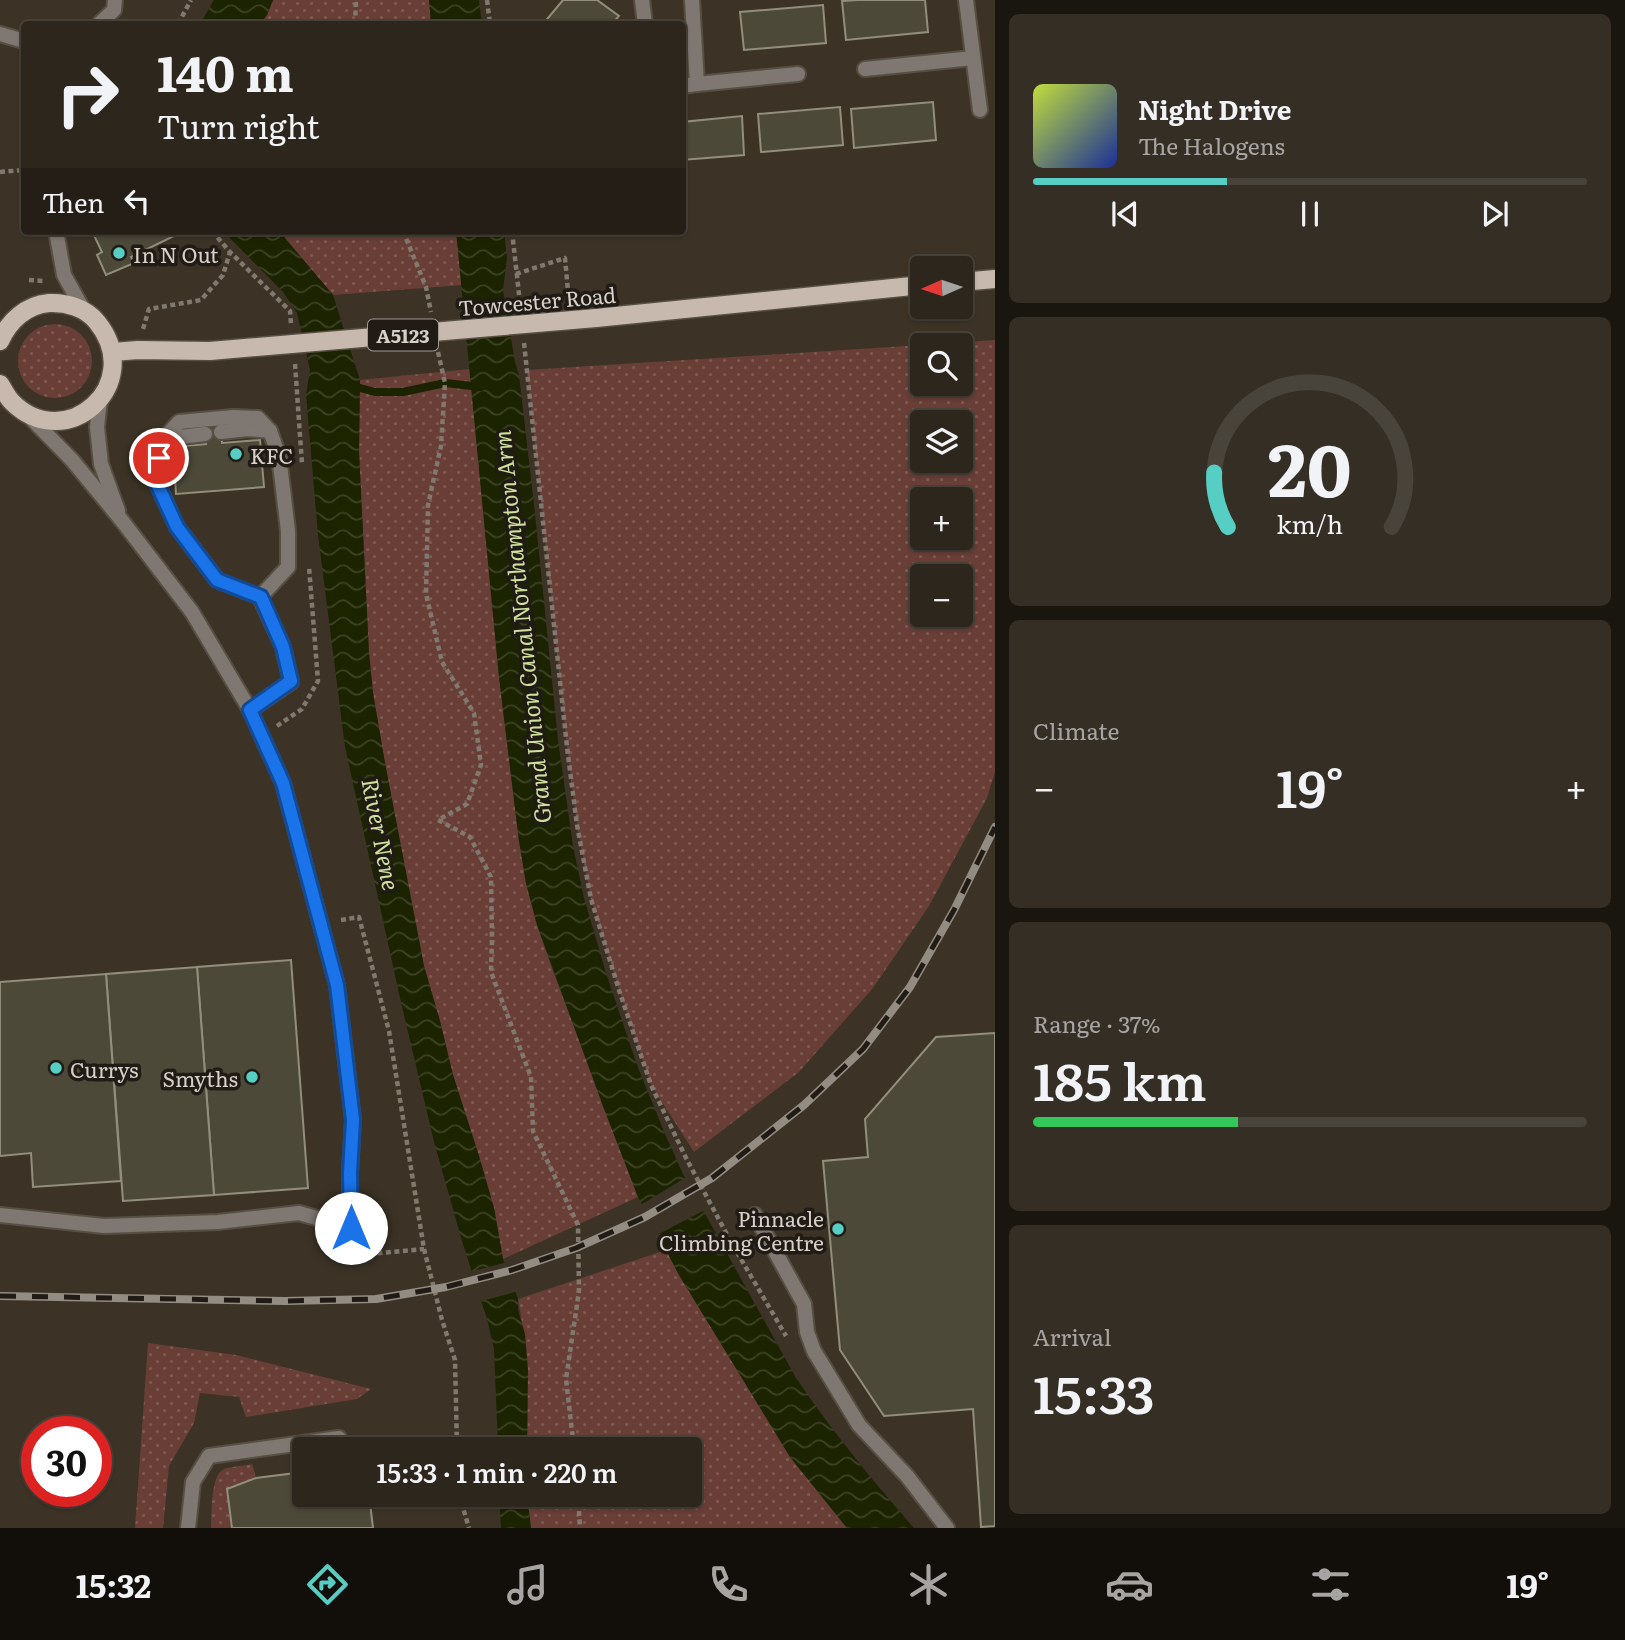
<!DOCTYPE html>
<html lang="en">
<head>
<meta charset="utf-8">
<style>
  body { margin:0; font-family:Literata,serif; background:#352e25; color:#f1f3f6; height:100vh; display:flex; flex-direction:column; font-size:26px; white-space:nowrap }
  * { box-sizing:border-box; margin:0 }
  p { font-size:23px; color:#a7a5a3 }
  .icon { flex:none; width:38px; height:38px; fill:none; stroke:currentColor; stroke-width:2; stroke-linecap:round; stroke-linejoin:round }
  .map { position:relative; flex:1; overflow:hidden }
  .side { display:flex; flex-direction:column; gap:14px; padding:14px; background:#19150f; width:630px }
  .side>* { flex:none }
  .banner { position:absolute; left:21px; top:21px; width:665px; height:214px; border-radius:7px; box-shadow:0 2px 5px #0004,0 0 0 2px #48433b; background:#2d261c; color:#f1f3f6; overflow:hidden }
  .needle { width:46px; rotate:267deg }
  .fabs { position:absolute; left:910px; top:256px; display:grid; gap:14px }
  .fabs a { display:grid; place-items:center; width:63px; height:63px; border-radius:7px; background:#2d261c; box-shadow:0 2px 5px #0004,0 0 0 2px #48433b; font-size:35px }
  .speed { position:absolute; left:21px; top:1416px; display:flex; gap:14px; font-size:35px; font-weight:700; text-align:center }
  .speed>* { display:grid; place-content:center; width:91px; height:91px; border-radius:50%; background:#2d261c; box-shadow:0 2px 5px #0004,0 0 0 2px #48433b; line-height:1 }
  .speed .limit { border:10px solid #d22; background:#fff; color:#111 }
  .pin { position:absolute; display:grid; place-items:center; width:60px; height:60px; color:#fff; margin:-30px; border:4px solid #fff; border-radius:50%; box-shadow:0 2px 7px #0007 }
  .me { position:absolute; width:77px; margin:-38px; rotate:0deg; stroke-linejoin:round; filter:drop-shadow(0 0 5px #0008) }
  .turn { display:flex; align-items:center; gap:24px; height:147px; padding:0 21px; font-size:32px }
  .turn .icon { width:91px; height:91px; stroke-width:2.5 }
  .turn b { display:block; font-size:49px; line-height:60px }
  .then { display:flex; align-items:center; height:66px; padding:0 21px; background:#0003; gap:14px; font-size:26px }
  .big { font-size:52px; font-weight:600; line-height:1.1 }
  .side .widget { flex:1; display:flex; flex-direction:column; justify-content:center; gap:10px; min-width:0; padding:0 24px; border-radius:10px; background:#352e25 }
  .side .dial { align-items:center; gap:0 }
  .dial svg { height:182px; overflow:visible; fill:none; stroke:#48433b; stroke-width:7; stroke-linecap:round; text-anchor:middle }
  .dial text { fill:#f1f3f6; stroke:none }
  .song { display:flex; align-items:center; gap:21px }
  .cover { width:84px; height:84px; border-radius:10px; background:linear-gradient(135deg,hsl(70 70% 55%),hsl(230 70% 35%)) }
  .played { height:7px; border-radius:4px; background:linear-gradient(90deg,#56cec3 35%,#48433b 35%) }
  .keys { display:flex; justify-content:space-around; direction:ltr }
  .heat { display:flex; justify-content:space-between; align-items:center; font-size:38px; direction:ltr }
  .charge { height:10px; border-radius:5px; background:linear-gradient(90deg,#34c759 37%,#48433b 0) }
  .trip { position:absolute; left:292px; top:1437px; width:410px; height:70px; border-radius:7px; background:#2d261c; box-shadow:0 2px 5px #0004,0 0 0 2px #48433b; font-weight:600; line-height:70px; text-align:center }
  .tab-bar { display:flex; height:112px; justify-content:space-around; align-items:center; background:#120f0b; color:#a7a5a3 }
  .tab-bar .icon { width:49px; height:49px }
  .tab-bar .current { color:#56cec3 }
  .tab-bar b { font-size:32px; color:#f1f3f6 }
  main { display:flex; flex:1; min-height:0 }
  .map>svg:first-child { display:block }
  .grass { fill:url(#grass-dots); fill-rule:evenodd }
  .water { fill:url(#water-waves) }
  .pier { fill:#3c3326 }
  .lines { fill:none; stroke-linecap:round; stroke-linejoin:round }
  .stream { stroke:#1c2300; stroke-width:8 }
  .building { fill:#4c4939; stroke:#918e7c; stroke-width:2 }
  .lane-casing { stroke:#584f43; stroke-width:18 }
  .street-casing { stroke:#584f43; stroke-width:18 }
  .primary-casing { stroke:#584f43; stroke-width:21 }
  .path { stroke:#81796f; stroke-width:4.5; stroke-dasharray:5 3.5; stroke-linecap:butt }
  .lane { stroke:#7e7772; stroke-width:14 }
  .street { stroke:#7e7772; stroke-width:14 }
  .primary { stroke:#c8b9af; stroke-width:18 }
  .rail-casing { stroke:#938c82; stroke-width:8 }
  .rail { stroke:#201b15; stroke-width:5; stroke-dasharray:16; stroke-linecap:butt }
  .primary-bridge-casing { stroke:#584f43; stroke-width:21; stroke-linecap:butt }
  .primary-bridge { stroke:#c8b9af; stroke-width:18 }
  .route-casing { stroke:#114b97; stroke-width:18 }
  .route { stroke:#1a73e8; stroke-width:12 }
  .poi-dot { fill:#56cec3; stroke:#201b15; stroke-width:2.5 }
  .labels { text-anchor:middle; dominant-baseline:central; stroke-width:7; stroke-linejoin:round; paint-order:stroke }
  .shield { fill:#201b15; stroke:#9f9a92; stroke-width:2 }
  .shield-label { font-size:19px; font-weight:bold; fill:#d6d0c8 }
  .poi-label { font-size:21px; fill:#d6d0c8; stroke:#201b15; text-anchor:start }
  .street-label { font-size:21px; fill:#d6d0c8; stroke:#201b15 }
  .water-label { font-size:23px; font-style:italic; fill:#cfe09c; stroke:#201b15 }
</style>
</head>
<body>
<main>
<div class="map">
<svg width="995" height="1528" viewBox="0 0 995 1528">
  <defs>
    <pattern id="grass-dots" width="8" height="8" patternUnits="userSpaceOnUse" patternTransform="scale(1.75)"><rect width="8" height="8" fill="#683e37"/><path d="M2 2h.1M6 6h.1" fill="none" stroke="#7d5952" stroke-width="1.8" stroke-linecap="round"/></pattern>
    <pattern id="water-waves" width="16" height="10" patternUnits="userSpaceOnUse" patternTransform="scale(1.75)"><rect width="16" height="10" fill="#1c2300"/><path d="M0 5q4-4 8 0t8 0" fill="none" stroke="#3c4224"/></pattern>
  </defs>
  <rect width="100%" height="100%" fill="#3c3326"/>
  <!-- grass -->
  <g class="grass">
    <polygon points="273,0 429,0 431,24 260,24 267,15"/>
    <polygon points="279,231 456,231 462,285 333,295"/>
    <circle cx="55" cy="361" r="37"/>
    <path d="M995,340V772L987,798L929,906L873,988L799,1072L694,1152L651,1085L619,990L591,899L577,825L567,747L527,370L922,345V383H961V345H928ZM922,422H961V460H922ZM922,499H961V537H922ZM922,576H961V614H922Z"/>
    <polygon points="470,369 499,677 519,841 526,883 537,925 553,971 638,1197 503,1259 494,1208 479,1156 453,1075 440,1021 424,966 385,763 373,693 369,653 359,452 360,380"/>
    <path d="M666,1250L679,1275L790,1457L847,1528H531L527,1495L690,1494V1449H527C528,1396 528,1351 518,1299Z"/>
    <polygon points="148,1343 236,1355 371,1389 357,1399 246,1417 239,1397 200,1393 194,1423 169,1466 163,1528 135,1528"/>
    <path d="M252,1464L256,1478L232,1528H211C212,1514 210,1475 224,1469C232,1466 244,1466 252,1464Z"/>
  </g>
  <!-- water -->
  <g class="water">
    <polygon points="214,0 273,0 267,15 260,24 200,24"/>
    <polygon points="429,0 479,0 482,24 431,24"/>
    <polygon points="223,231 279,231 333,295 360,380 359,452 369,653 373,693 385,763 424,966 440,1021 453,1075 479,1156 494,1208 503,1259 518,1299 518,1310 525,1334 528,1370 527,1449 498,1449 494,1349 487,1319 462,1241 434,1142 400,998 345,747 318,535 306,395 310,370 297,313 283,292"/>
    <path d="M456,231H504L507,258L503,290L515,362L519,375L535,513L558,740L573,846L584,898L606,973L637,1065L665,1134L683,1174L796,1378C832,1431 872,1480 914,1528H847L790,1457L679,1275L638,1197L604,1109L537,925L526,883L519,841L499,677Z"/>
    <polygon points="499,1495 527,1495 531,1528 501,1528"/>
  </g>
  <!-- pier -->
  <g class="pier">
    <polygon points="688,1176 707,1209 655,1236 639,1206"/>
    <polygon points="508,1262 519,1291 478,1302 469,1272"/>
  </g>
  <g class="lines">
    <!-- stream -->
    <polyline class="stream" points="349,385 375,392 403,392 445,383 481,387"/>
  </g>
  <!-- building -->
  <g class="building">
    <polygon points="563,0 597,0 619,16 612,24 543,24"/>
    <polygon points="858,0 925,0 928,32 846,40 842,1"/>
    <polygon points="823,5 826,43 744,50 740,12"/>
    <polygon points="933,102 936,140 854,148 851,109"/>
    <polygon points="840,107 843,145 761,152 758,114"/>
    <polygon points="742,116 744,155 682,160 682,122"/>
    <polygon points="92,231 179,231 180,233 131,257 134,263 106,275 97,255 102,252"/>
    <polygon points="221,426 222,443 260,440 264,487 176,494 173,447 206,444 204,427"/>
    <polygon points="291,960 308,1188 214,1195 197,967"/>
    <polygon points="197,967 214,1195 123,1201 106,974"/>
    <polygon points="106,974 121,1181 33,1187 31,1153 0,1156 0,982"/>
    <polygon points="995,1033 995,1526 981,1527 973,1409 884,1416 840,1350 823,1161 868,1157 865,1119 936,1037"/>
    <polygon points="304,1472 304,1494 369,1494 373,1528 232,1528 227,1489 256,1478"/>
  </g>
  <g class="lines">
    <defs>
      <g id="lane">
        <polyline points="99,24 114,10 115,0"/>
        <polyline points="0,34 24,41"/>
        <polyline points="56,231 64,275 84,311"/>
        <polyline points="205,434 164,439 154,477 177,527 217,580 260,597 288,567 288,531 279,456 270,431 248,429 221,432"/>
        <polyline points="164,439 179,422 233,417 258,418 270,431"/>
        <polyline points="250,710 291,682 283,647 260,597"/>
        <polyline points="0,1215 104,1226 218,1222 299,1213 351,1228"/>
        <polyline points="755,1215 804,1304 807,1332 814,1351 859,1425 907,1476 947,1528"/>
        <polyline points="188,1528 193,1482 209,1456 339,1438"/>
      </g>
      <g id="street">
        <polyline points="642,0 645,24"/>
        <polyline points="966,0 980,110"/>
        <polyline points="865,69 973,58"/>
        <polyline points="697,84 798,74"/>
        <polyline points="682,86 697,84 692,0"/>
        <polyline points="100,400 97,427 101,464 118,511"/>
        <polyline points="28,415 72,460 123,522 192,612 250,710 283,783 337,985 353,1120 350,1173 350,1256"/>
      </g>
      <g id="primary">
        <polyline points="961,282 995,279"/>
        <polyline points="596,318 922,285"/>
        <path d="M0,341C9,321 26,305 49,303C66,302 86,308 97,322C147,384 66,456 12,402C7,397 4,390 0,384"/>
        <polyline points="113,352 138,350 210,351"/>
      </g>
    </defs>
    <!-- lane casing -->
    <use href="#lane" class="lane-casing"/>
    <!-- street casing -->
    <use href="#street" class="street-casing"/>
    <!-- primary casing -->
    <use href="#primary" class="primary-casing"/>
    <!-- path -->
    <g class="path">
      <polyline points="487,0 490,24"/>
      <polyline points="178,24 191,0"/>
      <polyline points="355,24 356,0"/>
      <polyline points="0,172 24,170"/>
      <polyline points="212,231 230,252 290,311 291,324"/>
      <polyline points="403,231 426,287 431,312"/>
      <polyline points="512,231 520,303"/>
      <polyline points="516,274 565,258 569,302"/>
      <polyline points="29,280 43,281"/>
      <polyline points="143,329 149,309 201,300 223,275 230,252"/>
      <polyline points="524,343 567,747 577,825 591,899 619,990 651,1085 686,1158 731,1242 786,1336"/>
      <polyline points="438,352 445,383 441,446 428,505 426,594 442,662 474,713 481,765 467,804 438,820 470,837 491,877 492,938 491,972 531,1077 533,1131 578,1225 579,1291 566,1379 574,1449"/>
      <polyline points="295,364 302,464"/>
      <polyline points="277,726 302,709 318,681 309,567"/>
      <polyline points="341,920 359,917 389,1031 424,1249 442,1320 455,1360 457,1449"/>
      <polyline points="369,1254 424,1249"/>
      <polyline points="459,1494 469,1528"/>
      <polyline points="578,1494 580,1528"/>
    </g>
    <!-- lane -->
    <use href="#lane" class="lane"/>
    <!-- street -->
    <use href="#street" class="street"/>
    <!-- primary -->
    <use href="#primary" class="primary"/>
    <defs>
      <polyline id="rail" points="0,1296 285,1301 376,1299 446,1287 512,1270 576,1248 645,1217 712,1178 804,1105 863,1049 910,987 954,910 995,827"/>
    </defs>
    <!-- rail casing -->
    <use href="#rail" class="rail-casing"/>
    <!-- rail -->
    <use href="#rail" class="rail"/>
    <defs>
      <polyline id="primary-bridge" points="210,351 596,318"/>
    </defs>
    <!-- primary-bridge casing -->
    <use href="#primary-bridge" class="primary-bridge-casing"/>
    <!-- primary-bridge -->
    <use href="#primary-bridge" class="primary-bridge"/>
  </g>
  <g class="lines">
    <defs>
      <polyline id="route" points="159,458 154,477 177,527 217,580 261,597 283,647 291,681 250,710 283,783 337,985 353,1120 350,1173 351,1228"/>
    </defs>
    <!-- route casing -->
    <use href="#route" class="route-casing"/>
    <!-- route -->
    <use href="#route" class="route"/>
  </g>
  <!-- markers -->
  <g class="poi-dot">
    <circle cx="119" cy="253" r="7"/>
    <circle cx="236" cy="454" r="7"/>
    <circle cx="56" cy="1068" r="7"/>
    <circle cx="252" cy="1077" r="7"/>
    <circle cx="838" cy="1229" r="7"/>
  </g>
  <g class="labels">
    <!-- shield labels -->
    <rect class="shield" x="368" y="319.5" width="70" height="31" rx="5"/>
    <g class="shield-label">
      <text x="403" y="335">A5123</text>
    </g>
    <!-- poi labels -->
    <g class="poi-label">
      <text x="133" y="253">In N Out</text>
      <text x="250" y="454">KFC</text>
      <text x="70" y="1068">Currys</text>
      <text x="238" y="1077" text-anchor="end">Smyths</text>
      <text x="824" y="1217" text-anchor="end">Pinnacle<tspan x="824" dy="24">Climbing Centre</tspan></text>
    </g>
    <!-- street labels -->
    <g class="street-label">
      <text transform="translate(537 300) rotate(-5)">Towcester Road</text>
    </g>
    <!-- water labels -->
    <g class="water-label">
      <text transform="translate(521 627) rotate(-96)">Grand Union Canal Northampton Arm</text>
      <text transform="translate(382 834) rotate(79)">River Nene</text>
    </g>
  </g>
</svg>
<div class="fabs">
<a><svg class="needle" viewBox="-14 -14 28 28"><path d="M0-13l5 13h-10z" fill="#e53935"/><path d="M0 13l5-13h-10z" fill="#a7a5a3"/></svg></a>
<a><svg class="icon" aria-label="search" viewBox="0 0 24 24"><circle cx="10" cy="10" r="6"/><path d="M15 15l6 6"/></svg></a>
<a><svg class="icon" aria-label="layers" viewBox="0 0 24 24"><path d="M12 4l9 5-9 5-9-5zM3 14l9 5 9-5"/></svg></a>
<a>+</a>
<a>−</a>
</div>
<div class="speed"><div class="limit">30</div></div>
<div class="pin" style="left:159px;top:458px;background:#d93025"><svg class="icon" aria-label="arrive" viewBox="0 0 24 24"><path d="M6 21V4h12l-3 4 3 4H6"/></svg></div>
<svg class="me" style="left:351px;top:1228px" viewBox="-20 -20 40 40"><circle r="19" fill="#fff"/><path d="M0-13L10 11 0 6-10 11z" fill="#1a73e8"/></svg>
<div class="trip">15:33 · 1 min · 220 m</div>
<div class="banner">
<div class="turn"><svg class="icon" aria-label="right" viewBox="0 0 24 24"><path d="M7 20v-9h11M14 6l5 5-5 5"/></svg><div><b>140 m</b>Turn right</div></div>
<div class="then">Then<svg class="icon" aria-label="left" viewBox="0 0 24 24"><path d="M17 20v-9H6M10 6l-5 5 5 5"/></svg></div>
</div>
</div>
<section class="side">
<div class="widget">
<div class="song"><i class="cover"></i><div><b>Night Drive</b><p>The Halogens</p></div></div>
<div class="played"></div>
<div class="keys"><svg class="icon" aria-label="previous" viewBox="0 0 24 24"><path d="M18 5L8 12l10 7zM5 5v14"/></svg><svg class="icon" aria-label="pause" viewBox="0 0 24 24"><path d="M8 5v14M16 5v14"/></svg><svg class="icon" aria-label="next" viewBox="0 0 24 24"><path d="M6 5l10 7-10 7zM19 5v14"/></svg></div>
</div>
<div class="widget dial"><svg viewBox="0 0 100 80">
<path d="M14 69A42 42 0 1 1 86 69"/>
<path d="M14 69A42 42 0 0 1 8 45" stroke="#56cec3"/>
<text x="50" y="56" font-size="32" font-weight="700">20</text>
<text x="50" y="72" font-size="11">km/h</text>
</svg></div>
<div class="widget"><p>Climate</p>
<div class="heat"><a>−</a><b class="big">19°</b><a>+</a></div>
</div>
<div class="widget"><p>Range · 37%</p><b class="big">185 km</b><div class="charge"></div></div>
<div class="widget"><p>Arrival</p><b class="big">15:33</b></div>
</section>
</main>
<nav class="tab-bar">
<b>15:32</b>
<svg class="icon current" aria-label="directions" viewBox="0 0 24 24"><path d="M12 3l9 9-9 9-9-9zM9 14v-3h6M13 9l2 2-2 2"/></svg>
<svg class="icon" aria-label="music" viewBox="0 0 24 24"><path d="M9 18V5l10-2v13"/><circle cx="6" cy="18" r="3"/><circle cx="16" cy="16" r="3"/></svg>
<svg class="icon" aria-label="phone" viewBox="0 0 24 24"><path d="M5 4h4l2 5-3 2q2 4 5 5l2-3 5 2v4C11 20 4 13 5 4z"/></svg>
<svg class="icon" aria-label="climate" viewBox="0 0 24 24"><path d="M12 3v18M4 7l16 10M4 17L20 7"/></svg>
<svg class="icon" aria-label="car" viewBox="0 0 24 24"><path d="M5 17H2v-5l4-1 3-4h7l3 4 3 1v5h-3M9 17h6M6 11h13"/><circle cx="7" cy="17" r="2"/><circle cx="17" cy="17" r="2"/></svg>
<svg class="icon" aria-label="filters" viewBox="0 0 24 24"><path d="M4 7h16M4 17h16"/><circle cx="9" cy="7" r="2"/><circle cx="15" cy="17" r="2"/></svg>
<b>19°</b>
</nav>
</body>
</html>
